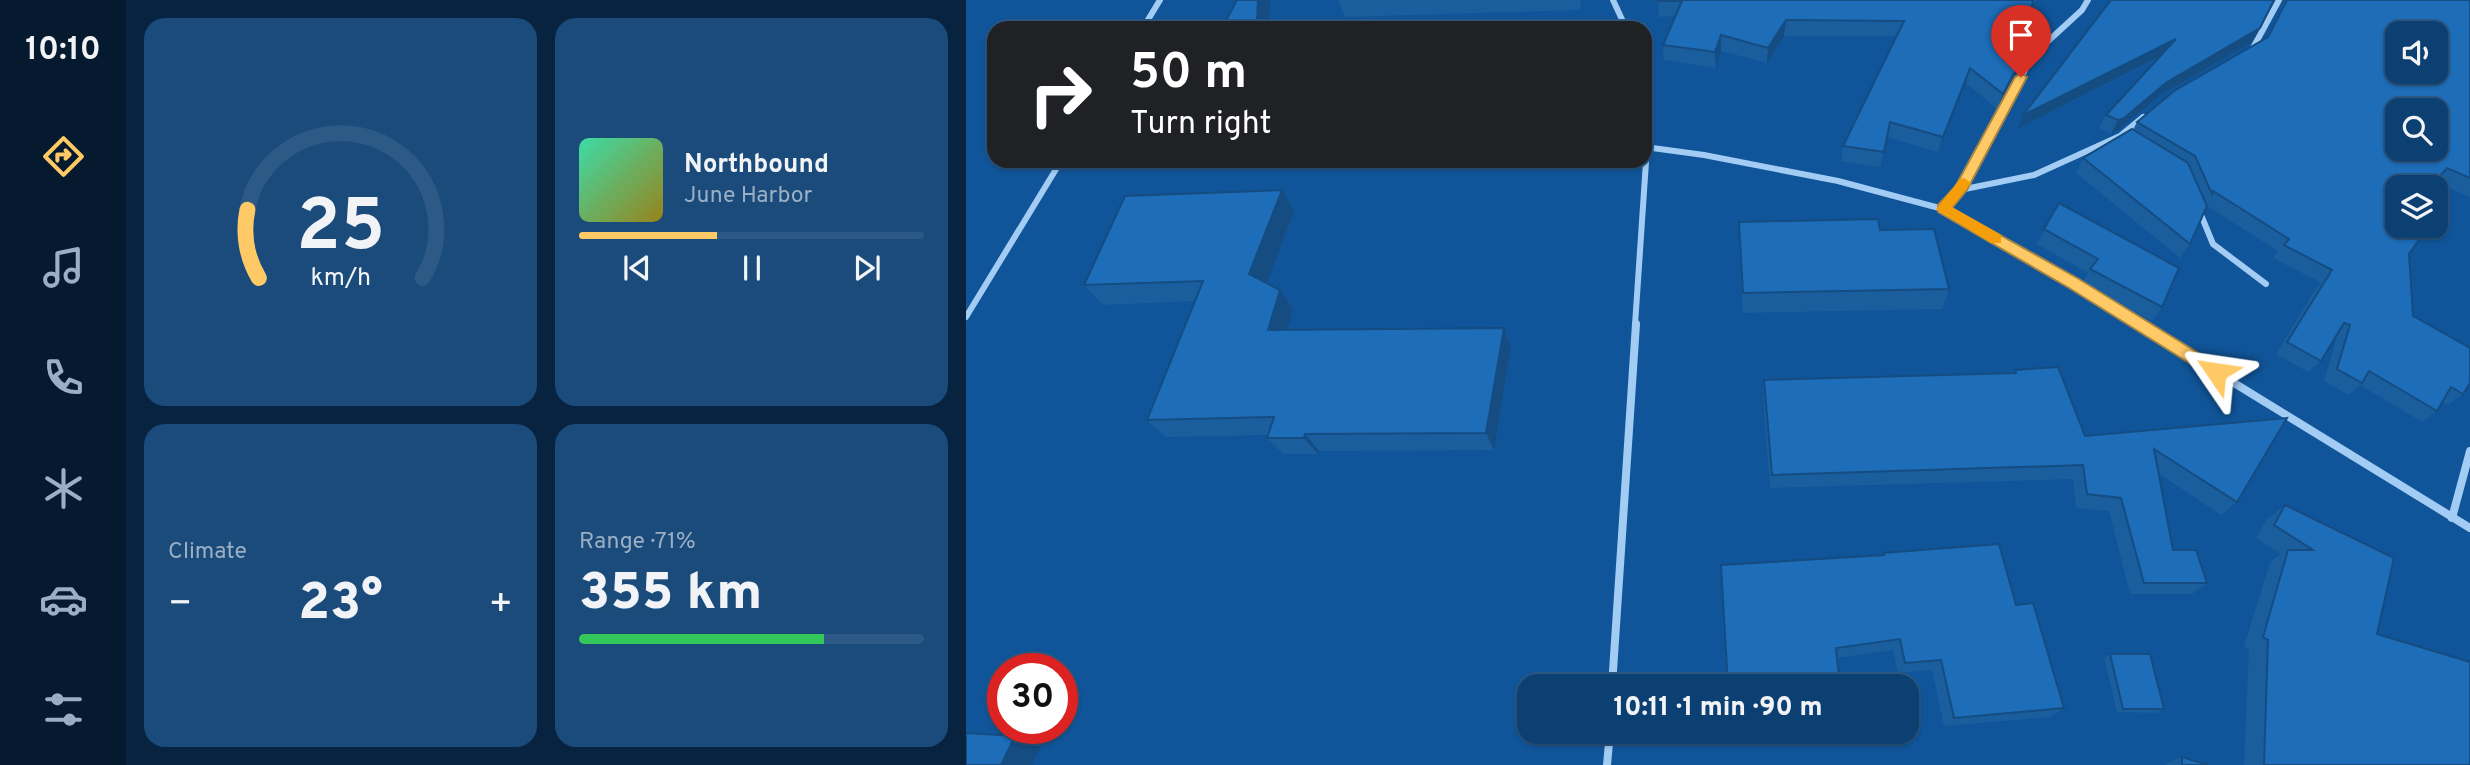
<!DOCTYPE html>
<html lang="en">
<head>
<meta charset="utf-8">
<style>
  body { margin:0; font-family:Overpass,sans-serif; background:#1a4b7b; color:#f1f3f6; height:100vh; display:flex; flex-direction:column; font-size:26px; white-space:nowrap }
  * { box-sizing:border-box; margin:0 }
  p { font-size:23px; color:#9aafc4 }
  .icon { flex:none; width:38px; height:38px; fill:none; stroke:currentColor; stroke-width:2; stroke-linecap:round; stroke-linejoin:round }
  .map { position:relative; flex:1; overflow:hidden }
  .details { display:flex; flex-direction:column; gap:18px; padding:18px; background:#07233f; width:840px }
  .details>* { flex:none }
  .guide { position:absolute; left:21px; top:21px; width:665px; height:147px; border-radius:21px; box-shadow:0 2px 5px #0004,0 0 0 2px #2c5985; background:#202124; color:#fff; overflow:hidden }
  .controls { position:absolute; left:1419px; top:21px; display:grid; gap:14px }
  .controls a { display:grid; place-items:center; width:63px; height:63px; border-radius:14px; background:#0c4073; box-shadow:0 2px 5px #0004,0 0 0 2px #2c5985; font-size:35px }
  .speed { position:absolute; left:21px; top:653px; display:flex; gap:14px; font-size:35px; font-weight:700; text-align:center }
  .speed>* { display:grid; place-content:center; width:91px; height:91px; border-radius:50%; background:#0c4073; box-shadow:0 2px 5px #0004,0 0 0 2px #2c5985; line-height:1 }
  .speed .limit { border:10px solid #d22; background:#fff; color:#111 }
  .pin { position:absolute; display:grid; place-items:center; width:60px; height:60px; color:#fff; margin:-72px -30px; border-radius:50% 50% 50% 0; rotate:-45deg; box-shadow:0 0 7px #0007 }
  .pin .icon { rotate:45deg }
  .me { position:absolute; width:77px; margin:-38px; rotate:302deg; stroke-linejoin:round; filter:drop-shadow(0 0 5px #0008) }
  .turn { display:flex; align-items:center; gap:24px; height:147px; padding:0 28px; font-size:32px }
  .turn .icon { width:91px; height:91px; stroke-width:2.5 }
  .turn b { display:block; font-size:49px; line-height:60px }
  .big { font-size:52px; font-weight:800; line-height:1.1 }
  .details .tile { flex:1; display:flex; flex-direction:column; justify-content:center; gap:10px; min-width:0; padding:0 24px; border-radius:21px; background:#1a4b7b }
  .details .dial { align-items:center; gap:0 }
  .dial svg { height:182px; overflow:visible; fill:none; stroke:#2c5985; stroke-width:7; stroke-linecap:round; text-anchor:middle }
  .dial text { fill:#f1f3f6; stroke:none }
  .song { display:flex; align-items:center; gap:21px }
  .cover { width:84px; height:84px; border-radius:10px; background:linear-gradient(135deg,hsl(160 70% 55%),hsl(50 70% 35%)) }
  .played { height:7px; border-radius:4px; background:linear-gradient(90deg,#ffc965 40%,#2c5985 40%) }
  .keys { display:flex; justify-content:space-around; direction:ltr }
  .heat { display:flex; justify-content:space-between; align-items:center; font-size:38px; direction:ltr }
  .charge { height:10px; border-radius:5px; background:linear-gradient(90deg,#34c759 71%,#2c5985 0) }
  .details .tiles { flex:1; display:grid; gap:18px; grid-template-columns:repeat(2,1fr) }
  .trip { position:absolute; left:551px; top:674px; width:402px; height:70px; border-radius:21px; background:#0c4073; box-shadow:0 2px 5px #0004,0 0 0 2px #2c5985; font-weight:800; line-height:70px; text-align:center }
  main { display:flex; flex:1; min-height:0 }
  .menu { display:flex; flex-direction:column; width:126px; justify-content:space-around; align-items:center; background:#051a2e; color:#9aafc4 }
  .menu .icon { width:49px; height:49px }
  .menu .selected { color:#ffc965 }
  .menu b { font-size:32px; color:#f1f3f6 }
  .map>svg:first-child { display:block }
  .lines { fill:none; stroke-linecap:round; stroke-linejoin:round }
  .minor-far1 { stroke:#a2ccf4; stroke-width:6 }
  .minor { stroke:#a2ccf4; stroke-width:8 }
  .wall { fill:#1a5e9e }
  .shaded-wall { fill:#154c81 }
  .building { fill:#1e6db8; stroke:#154c81; stroke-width:2; fill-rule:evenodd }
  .route { fill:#ffc965; stroke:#a68342; stroke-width:2 }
  .slow { fill:#f59e0b }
</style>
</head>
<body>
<main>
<nav class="menu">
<b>10:10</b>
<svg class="icon selected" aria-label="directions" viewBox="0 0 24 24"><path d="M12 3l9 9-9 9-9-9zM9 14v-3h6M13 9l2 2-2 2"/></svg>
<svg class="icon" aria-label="music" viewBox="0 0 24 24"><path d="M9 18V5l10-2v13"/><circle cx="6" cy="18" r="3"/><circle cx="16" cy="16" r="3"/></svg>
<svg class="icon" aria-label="phone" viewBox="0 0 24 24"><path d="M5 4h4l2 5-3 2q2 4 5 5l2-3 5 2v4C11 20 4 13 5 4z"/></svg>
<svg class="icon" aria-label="climate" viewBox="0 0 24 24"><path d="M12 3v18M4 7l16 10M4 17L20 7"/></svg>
<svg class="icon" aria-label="car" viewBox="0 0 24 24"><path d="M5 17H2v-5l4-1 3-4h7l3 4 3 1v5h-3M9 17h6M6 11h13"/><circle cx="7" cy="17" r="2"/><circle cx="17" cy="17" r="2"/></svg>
<svg class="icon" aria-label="filters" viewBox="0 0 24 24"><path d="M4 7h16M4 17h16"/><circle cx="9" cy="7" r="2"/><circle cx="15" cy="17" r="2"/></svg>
</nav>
<section class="details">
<div class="tiles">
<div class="tile dial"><svg viewBox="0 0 100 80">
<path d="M14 69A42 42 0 1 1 86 69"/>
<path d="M14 69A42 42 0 0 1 9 39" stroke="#ffc965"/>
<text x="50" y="56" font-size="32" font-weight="700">25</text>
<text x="50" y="72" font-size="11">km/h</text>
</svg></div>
<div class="tile">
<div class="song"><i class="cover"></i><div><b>Northbound</b><p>June Harbor</p></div></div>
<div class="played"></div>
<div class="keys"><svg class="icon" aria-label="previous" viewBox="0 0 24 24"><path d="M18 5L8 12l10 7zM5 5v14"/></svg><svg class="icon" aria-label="pause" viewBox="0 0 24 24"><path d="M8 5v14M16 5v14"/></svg><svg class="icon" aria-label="next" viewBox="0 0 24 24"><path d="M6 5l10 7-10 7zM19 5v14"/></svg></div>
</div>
<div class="tile"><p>Climate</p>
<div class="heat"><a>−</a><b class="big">23°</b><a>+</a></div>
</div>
<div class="tile"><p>Range · 71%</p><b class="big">355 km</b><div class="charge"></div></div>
</div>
</section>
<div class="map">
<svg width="1504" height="765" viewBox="0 0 1504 765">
  <rect width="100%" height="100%" fill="#105599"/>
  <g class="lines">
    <!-- minor-far1 -->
    <g class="minor-far1">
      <polyline points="647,0 660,28"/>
      <polyline points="177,28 194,0"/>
      <polyline points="1287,48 1313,0"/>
      <polyline points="679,147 738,155 872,181 977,209 1175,325"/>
      <polyline points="994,190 1068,175 1154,136 1177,117"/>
      <polyline points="977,209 994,190 1067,55 1116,10 1122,0"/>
      <polyline points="1233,210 1247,244 1300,284"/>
      <polyline points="0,317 95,161"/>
      <polyline points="669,325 681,147 679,134"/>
    </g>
    <!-- minor -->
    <g class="minor">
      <polyline points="1172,324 1504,528"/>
      <polyline points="1486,518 1504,451"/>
      <polyline points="646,686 670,324"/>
      <polyline points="641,765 644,732"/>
    </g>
  </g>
  <!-- wall -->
  <g class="wall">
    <polygon points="372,0 615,0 614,10 379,17"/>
    <polygon points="692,0 1070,0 1065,8 1050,75 1031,109 1000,83 972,152 921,137 914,167 875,161 877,146 930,36 818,36 801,63 755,51 750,68 698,60 697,45 709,16 693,17"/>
    <polygon points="1145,0 1294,28 1286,42 1194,95 1151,131 1145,134 1133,128 1140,115 1193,58 1052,128"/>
    <polygon points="1318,0 1504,0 1504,197 1470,182 1432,187 1443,254 1447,316 1497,394 1482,405 1476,402 1471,411 1456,422 1394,385 1383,395 1358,381 1371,337 1369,336 1355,361 1342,372 1310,354 1354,282 1307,258 1312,251 1241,206 1224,244 1214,258 1110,173 1117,158 1167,130 1171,122 1300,38 1318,3"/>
    <polygon points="316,190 328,211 301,283 327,309 321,330 538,328 545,347 528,450 353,451 352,454 317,454 301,438 302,435 200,437 181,420 229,301 137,305 118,285"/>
    <polygon points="1093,203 1196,307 1186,321 1116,283 1122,273 1071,244"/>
    <polygon points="773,222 914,230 983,289 976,309 777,313 773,242"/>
    <polygon points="1049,370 1119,436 1321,418 1271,502 1255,515 1193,474 1207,550 1241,583 1226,594 1164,594 1143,511 1110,508 1107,479 804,488 797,395 798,380 1048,373"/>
    <polygon points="1319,505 1411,634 1504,765 1278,765 1283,649 1278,647 1304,562 1315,554 1290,538 1301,519"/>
    <polygon points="917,553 1050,605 1098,708 1084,717 978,726 966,670 932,673 927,650 871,658 874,686 761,686 755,565 916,556"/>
    <polygon points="1144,654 1198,709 1191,713 1151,712 1138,658"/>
    <polygon points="1216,757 1242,765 1199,765 1199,764"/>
  </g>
  <!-- shaded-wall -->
  <g class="shaded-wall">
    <polygon points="292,0 304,0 303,28 291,23"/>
    <polygon points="820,20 818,36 801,63 802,48"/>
    <polygon points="1294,28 1286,42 1194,95 1151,131 1145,134 1152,120 1201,82"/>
    <polygon points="755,35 755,51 750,68 749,52"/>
    <polygon points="1210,39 1203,52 1052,128 1057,115"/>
    <polygon points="1055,60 1050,75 1031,109 1037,94"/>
    <polygon points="1004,68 1000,83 972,152 977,137"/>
    <polygon points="316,190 328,211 297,294 283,274"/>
    <polygon points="314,290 327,309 316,349 302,330"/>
    <polygon points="538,328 545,347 528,450 520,433"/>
    <polygon points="339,434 353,451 352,454 338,438"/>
    <polygon points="49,736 76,744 66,765 35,765"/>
  </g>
  <!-- building -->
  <g class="building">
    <polygon points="271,0 292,0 291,23 330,28 256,28"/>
    <polygon points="692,0 1067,0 1055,60 1037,94 1004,68 977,137 924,122 918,152 877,146 938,21 820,20 802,48 755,35 749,52 697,45 716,1 692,1"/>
    <polygon points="1145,0 1308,0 1294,28 1201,82 1158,118 1152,120 1140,115 1210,39 1057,115"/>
    <path d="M1321,0H1504V178L1481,168L1465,187H1432V226H1449L1459,231L1443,254L1447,316L1504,348V383L1497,394L1485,387L1471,411L1403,371L1396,383L1371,369L1384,325L1378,323L1355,361L1321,342L1366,270L1318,245L1323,239L1247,191L1246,194L1229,156L1171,122L1208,91L1302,37ZM1432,33H1470V72H1432ZM1432,110H1470V149H1432Z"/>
    <polygon points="1166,129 1222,163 1241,206 1224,244 1117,158"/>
    <polygon points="316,190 283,274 314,290 302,330 538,328 520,433 339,434 338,438 301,438 308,417 181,420 237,281 118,285 159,196"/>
    <polygon points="1093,203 1213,268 1196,307 1124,269 1132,259 1078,229"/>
    <polygon points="912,219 914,230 968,229 983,289 777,293 773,222"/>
    <polygon points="1092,367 1119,436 1321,418 1271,502 1188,449 1207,550 1230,550 1241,583 1178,583 1155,498 1121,494 1117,465 806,475 798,380 1050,373 1049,370"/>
    <polygon points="1319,505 1428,558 1411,634 1504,662 1504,765 1298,765 1302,640 1297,637 1322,550 1347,550 1308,525"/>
    <polygon points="1033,544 1050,605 1067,603 1098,708 988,718 975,660 939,663 934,639 870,648 874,686 762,686 755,565 918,555 917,553"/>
    <polygon points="1144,654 1184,654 1198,709 1157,709"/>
    <polygon points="0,733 49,736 35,765 0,765"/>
    <polygon points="1216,757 1242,765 1216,765"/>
  </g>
  <!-- route -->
  <polygon class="route" points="1055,73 1061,77 1001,190 986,208 1113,279 1255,367 1258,372 1255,376 1244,376 1103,288 972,212 972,205 989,187 1049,77"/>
  <!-- slow -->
  <polygon class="slow" points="998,178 1005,183 986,207 1035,235 1035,243 1025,243 970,209 994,179"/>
</svg>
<div class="controls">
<a><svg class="icon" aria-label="sound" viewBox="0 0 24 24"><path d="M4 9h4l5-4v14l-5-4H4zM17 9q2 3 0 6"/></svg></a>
<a><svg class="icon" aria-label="search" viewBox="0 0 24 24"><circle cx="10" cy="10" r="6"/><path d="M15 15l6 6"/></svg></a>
<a><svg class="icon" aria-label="layers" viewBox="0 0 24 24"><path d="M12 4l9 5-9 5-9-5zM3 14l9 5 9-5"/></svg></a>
</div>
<div class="speed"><div class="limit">30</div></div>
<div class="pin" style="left:1055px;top:77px;background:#d93025"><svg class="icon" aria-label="arrive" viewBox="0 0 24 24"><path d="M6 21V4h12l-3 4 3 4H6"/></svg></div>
<svg class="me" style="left:1250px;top:372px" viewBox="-20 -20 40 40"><path d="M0-17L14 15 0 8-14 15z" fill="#ffc965" stroke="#fff" stroke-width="4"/></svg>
<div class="trip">10:11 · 1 min · 90 m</div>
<div class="guide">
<div class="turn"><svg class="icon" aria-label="right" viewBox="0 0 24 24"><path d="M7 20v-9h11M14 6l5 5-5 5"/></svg><div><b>50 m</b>Turn right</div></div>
</div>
</div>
</main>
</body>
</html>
